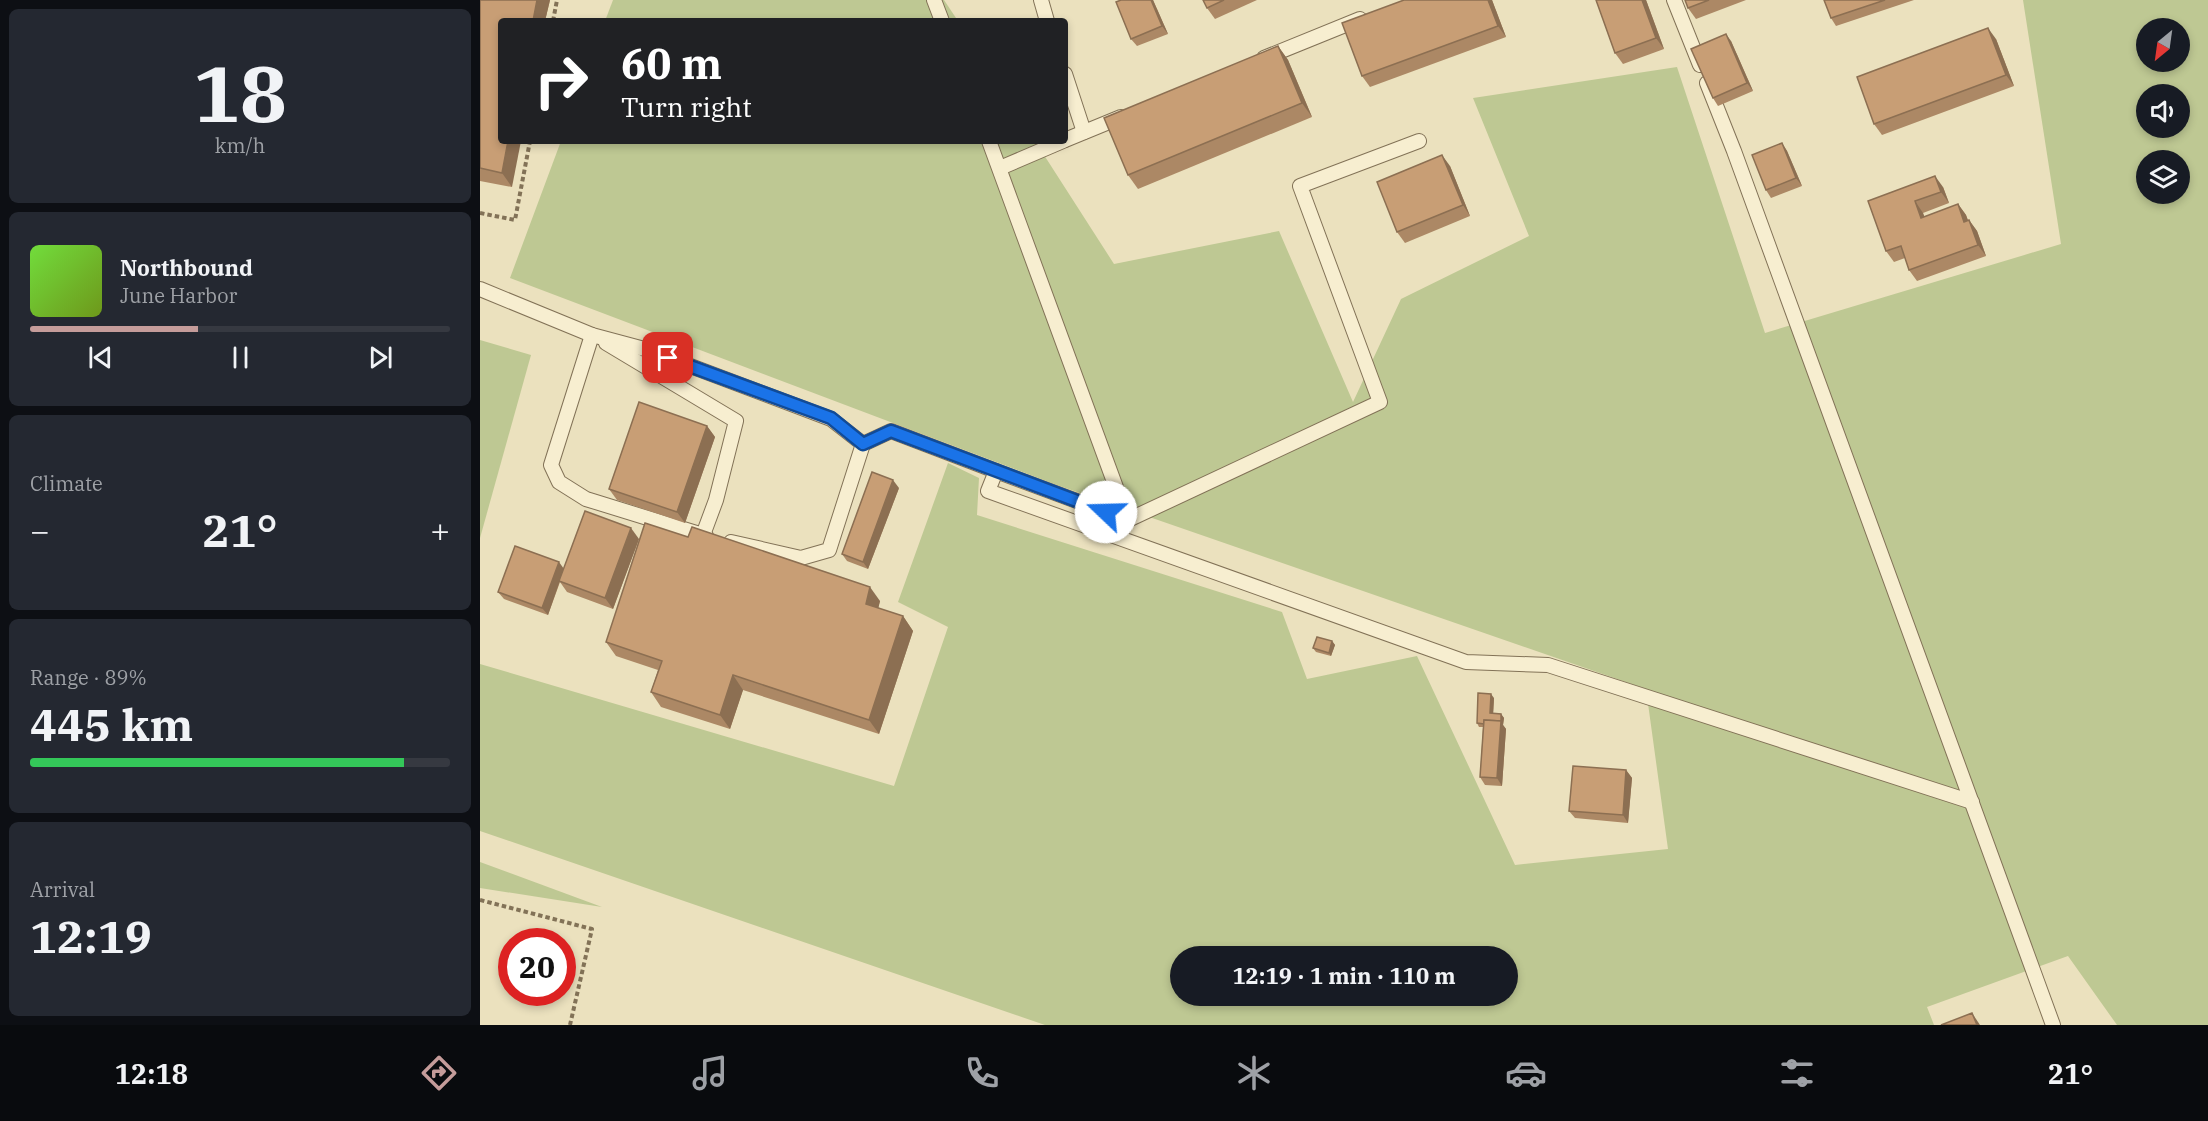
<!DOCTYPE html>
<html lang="en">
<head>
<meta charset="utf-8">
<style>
  body { margin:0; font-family:"IBM Plex Serif",serif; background:#242831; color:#f1f3f6; height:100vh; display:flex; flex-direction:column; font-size:22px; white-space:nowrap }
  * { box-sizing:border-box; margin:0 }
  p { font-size:20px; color:#9ea1a6 }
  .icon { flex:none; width:33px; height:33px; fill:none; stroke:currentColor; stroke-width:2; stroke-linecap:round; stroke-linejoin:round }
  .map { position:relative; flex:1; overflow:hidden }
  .panel { display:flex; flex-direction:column; gap:9px; padding:9px; background:#0d0f14; width:480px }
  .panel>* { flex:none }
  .top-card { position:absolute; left:18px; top:18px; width:570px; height:126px; border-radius:6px; box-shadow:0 3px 9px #0003; background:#202124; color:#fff; overflow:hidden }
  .needle { width:39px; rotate:209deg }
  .tools { position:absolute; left:1656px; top:18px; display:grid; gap:12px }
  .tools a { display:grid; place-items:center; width:54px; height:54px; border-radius:50%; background:#171b24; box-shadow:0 3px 9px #0003; font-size:30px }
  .speed { position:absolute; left:18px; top:928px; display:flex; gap:12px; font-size:30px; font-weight:700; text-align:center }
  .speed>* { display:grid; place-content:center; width:78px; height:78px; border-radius:50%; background:#171b24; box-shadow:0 3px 9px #0003; line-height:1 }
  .speed .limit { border:9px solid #d22; background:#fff; color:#111 }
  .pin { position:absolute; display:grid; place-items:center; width:51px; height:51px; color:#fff; margin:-26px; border-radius:12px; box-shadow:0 3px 9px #0006 }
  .me { position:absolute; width:66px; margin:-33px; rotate:291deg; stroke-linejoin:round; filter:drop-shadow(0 0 4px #0008) }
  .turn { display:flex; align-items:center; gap:21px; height:126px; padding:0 24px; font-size:27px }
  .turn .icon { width:78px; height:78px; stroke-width:2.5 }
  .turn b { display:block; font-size:42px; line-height:51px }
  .big { font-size:45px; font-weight:700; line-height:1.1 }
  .panel .card { flex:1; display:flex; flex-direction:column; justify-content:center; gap:9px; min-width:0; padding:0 21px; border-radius:9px; background:#242831 }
  .panel .dial { align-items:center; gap:0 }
  .dial b { font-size:78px; line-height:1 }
  .song { display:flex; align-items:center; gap:18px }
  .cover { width:72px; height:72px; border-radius:9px; background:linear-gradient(135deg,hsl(100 70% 55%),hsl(80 70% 35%)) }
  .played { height:6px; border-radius:3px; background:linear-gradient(90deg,#c59c9a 40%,#363941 40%) }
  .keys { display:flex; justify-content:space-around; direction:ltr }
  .heat { display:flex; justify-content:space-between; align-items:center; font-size:33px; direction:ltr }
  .charge { height:9px; border-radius:4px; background:linear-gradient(90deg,#34c759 89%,#363941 0) }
  .trip { position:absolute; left:690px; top:946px; width:348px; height:60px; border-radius:30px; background:#171b24; box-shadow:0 3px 9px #0003; font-weight:700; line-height:60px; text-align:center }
  .tabs { display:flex; height:96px; justify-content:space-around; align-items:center; background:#090b0e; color:#9ea1a6 }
  .tabs .icon { width:42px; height:42px }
  .tabs .on { color:#c59c9a }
  .tabs b { font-size:27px; color:#f1f3f6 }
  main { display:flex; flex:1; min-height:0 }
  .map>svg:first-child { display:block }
  .green { fill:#bec893; fill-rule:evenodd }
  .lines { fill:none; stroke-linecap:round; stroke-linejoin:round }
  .service-casing { stroke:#827257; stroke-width:16 }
  .path { stroke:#827257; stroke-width:4; stroke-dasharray:4.5 3; stroke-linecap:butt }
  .service { stroke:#f7eed0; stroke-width:14 }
  .wall { fill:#ac8865 }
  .shaded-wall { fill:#8c6f52 }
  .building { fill:#c89e75; stroke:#8c6f52; stroke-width:1.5 }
  .route-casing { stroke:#114b97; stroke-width:15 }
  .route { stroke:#1a73e8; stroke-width:10 }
</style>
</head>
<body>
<main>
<section class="panel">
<div class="card dial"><b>18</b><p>km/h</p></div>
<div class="card">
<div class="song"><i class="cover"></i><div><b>Northbound</b><p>June Harbor</p></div></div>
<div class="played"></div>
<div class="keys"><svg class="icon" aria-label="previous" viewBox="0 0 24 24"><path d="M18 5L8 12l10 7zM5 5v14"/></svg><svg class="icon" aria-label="pause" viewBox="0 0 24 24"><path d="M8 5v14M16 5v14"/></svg><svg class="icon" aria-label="next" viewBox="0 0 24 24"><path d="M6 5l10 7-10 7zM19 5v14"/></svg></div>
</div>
<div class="card"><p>Climate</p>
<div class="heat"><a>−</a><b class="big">21°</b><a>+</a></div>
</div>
<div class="card"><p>Range · 89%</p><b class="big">445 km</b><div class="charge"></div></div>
<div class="card"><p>Arrival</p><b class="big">12:19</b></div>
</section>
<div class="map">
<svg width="1728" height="1025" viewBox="0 0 1728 1025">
  <rect width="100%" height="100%" fill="#ebe1be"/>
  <!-- green -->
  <g class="green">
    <polygon points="133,0 464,0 478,21 125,21"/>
    <path d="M1543,0H1728V1025H1637L1588,956L1447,1007L1454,1025H565L0,831V664L414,786L468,627L418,602L468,463L499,478L497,515L802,612L827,679L937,656L1035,865L1188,849L1166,689L574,484L30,278L81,141H555L634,264L799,231L873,402L921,299L1049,236L993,98L1197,67L1285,333L1581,244ZM1666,28H1700V62H1666ZM1666,94H1700V128H1666ZM1666,160H1700V194H1666ZM700,957H1028V996H700Z"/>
    <polygon points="0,340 51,355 0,538"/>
    <polygon points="0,862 122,907 0,888"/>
  </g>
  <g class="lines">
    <defs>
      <g id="service">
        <polyline points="454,0 462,21"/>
        <polyline points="561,0 567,21"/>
        <polyline points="1194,0 1220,65"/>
        <polyline points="784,58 880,19"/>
        <polyline points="585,74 604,132"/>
        <polyline points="1227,83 1254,151 1573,1025"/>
        <polyline points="585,140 641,117"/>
        <polyline points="509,141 648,520 900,402 820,186 939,141"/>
        <polyline points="520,168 583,141"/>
        <polyline points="0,289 112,335 168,350 351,419 383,444 349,550 321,558 251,542"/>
        <polyline points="112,335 71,465 79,482 106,499 226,536"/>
        <polyline points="126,343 256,421 236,500 223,535"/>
        <polyline points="383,444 411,431 516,471 508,491 986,662 1068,665 1492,802"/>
        <polyline points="516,471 648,520"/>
      </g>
    </defs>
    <!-- service casing -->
    <use href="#service" class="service-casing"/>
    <!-- path -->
    <g class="path">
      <polyline points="73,21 77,0"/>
      <polyline points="0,213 35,220 50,141"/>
      <polyline points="0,900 112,929 90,1025"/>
    </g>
    <!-- service -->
    <use href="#service" class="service"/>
  </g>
  <!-- wall -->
  <g class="wall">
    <polygon points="0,0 70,0 65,21 21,21 32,187 0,181"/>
    <polygon points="641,0 673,0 688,34 657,46 651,39"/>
    <polygon points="723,0 777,0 735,19 727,8"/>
    <polygon points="1012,0 1026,37 890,87 882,76"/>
    <polygon points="1116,0 1166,0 1184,49 1143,64 1135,53"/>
    <polygon points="1205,0 1266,0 1216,19 1208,8"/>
    <polygon points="1344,0 1434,0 1356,26 1351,18"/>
    <polygon points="1516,39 1534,86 1402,135 1394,124"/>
    <polygon points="1251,41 1273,91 1238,106 1233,98"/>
    <polygon points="798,46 808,60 832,117 658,189 648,175"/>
    <polygon points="1302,143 1307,151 1322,186 1291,198 1286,190"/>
    <polygon points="970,166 990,216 925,243 917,232"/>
    <polygon points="1463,187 1469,203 1443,213 1444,217 1478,204 1486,215 1488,220 1489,220 1497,231 1506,256 1437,281 1429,270 1425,258 1414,262 1406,251 1388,201"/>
    <polygon points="227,426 235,437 205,523 137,500 129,489"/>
    <polygon points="419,488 388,569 367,561 362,554"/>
    <polygon points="159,539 133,609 87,592 80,582 68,615 24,599 18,592 84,568"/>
    <polygon points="400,601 398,608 423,616 433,631 399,734 263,690 250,729 181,707 171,692 178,670 136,656 126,642"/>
    <polygon points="852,641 855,645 851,656 836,652 833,648"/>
    <polygon points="1014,698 1013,713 1021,714 1024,718 1023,725 1026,729 1022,786 1005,785 1000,777 1003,727 999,727 997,723"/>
    <polygon points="1146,770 1152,778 1148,823 1095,818 1089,811"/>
  </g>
  <!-- shaded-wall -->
  <g class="shaded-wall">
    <polygon points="57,0 70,0 65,21 53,21"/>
    <polygon points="671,0 673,0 688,34 682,26"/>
    <polygon points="1008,0 1012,0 1026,37 1018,26"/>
    <polygon points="1162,0 1166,0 1184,49 1176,38"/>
    <polygon points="1508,28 1516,39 1534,86 1526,75"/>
    <polygon points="1246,34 1251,41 1273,91 1267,83"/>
    <polygon points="798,46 808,60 832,117 822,103"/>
    <polygon points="28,141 41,141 32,187 22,173"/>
    <polygon points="1302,143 1307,151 1322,186 1316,178"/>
    <polygon points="962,155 970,166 990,216 983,205"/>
    <polygon points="1455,176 1463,187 1469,203 1461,192"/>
    <polygon points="1435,201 1443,213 1449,229 1441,218"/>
    <polygon points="1478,204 1486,215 1492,233 1484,222"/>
    <polygon points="1489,220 1497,231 1506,256 1498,245"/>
    <polygon points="227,426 235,437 205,523 197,512"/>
    <polygon points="413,480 419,488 388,569 383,562"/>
    <polygon points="151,528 159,539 133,609 125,598"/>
    <polygon points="79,562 84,569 68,615 62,608"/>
    <polygon points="390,587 400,601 396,618 386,604"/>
    <polygon points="423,616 433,631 399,734 389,720"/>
    <polygon points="852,641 855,645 851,656 849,653"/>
    <polygon points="253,675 263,690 250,729 240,715"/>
    <polygon points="1011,694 1014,698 1013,717 1010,713"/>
    <polygon points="1021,714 1024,718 1023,725 1026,729 1022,786 1017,778"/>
    <polygon points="1146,770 1152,778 1148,823 1143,815"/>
    <polygon points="1492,1013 1500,1025 1497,1025"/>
  </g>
  <!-- building -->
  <g class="building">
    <polygon points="0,0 57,0 53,21 21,21 21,141 28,141 22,173 0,168"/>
    <polygon points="641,0 671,0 682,26 651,39 636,2"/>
    <polygon points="723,0 744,0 727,8"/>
    <polygon points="924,0 1008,0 1018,26 882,76 862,23"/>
    <polygon points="1116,0 1162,0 1176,38 1135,53"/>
    <polygon points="1205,0 1229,0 1208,8"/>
    <polygon points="1344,0 1405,0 1351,18"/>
    <polygon points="1508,28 1526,75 1394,124 1377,77"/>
    <polygon points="1246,34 1267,83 1233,98 1211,49"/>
    <polygon points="798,46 822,103 648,175 624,118"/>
    <polygon points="1302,143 1316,178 1286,190 1272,155"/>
    <polygon points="962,155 983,205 917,232 897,182"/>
    <polygon points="1455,176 1461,192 1435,201 1441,218 1478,204 1484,222 1489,220 1498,245 1429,270 1421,246 1406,251 1388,201"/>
    <polygon points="159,402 227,426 197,512 129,489"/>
    <polygon points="392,472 413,480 383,562 362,554"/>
    <polygon points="105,511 151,528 125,598 79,581"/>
    <polygon points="165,523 208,537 212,527 390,587 386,604 423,616 389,720 253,675 240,715 171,692 182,661 126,642"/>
    <polygon points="35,546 79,562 62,608 18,592"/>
    <polygon points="837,637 852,641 849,653 833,648"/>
    <polygon points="998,693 1011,694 1010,713 1021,714 1021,721 1004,720 1004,724 997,723"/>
    <polygon points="1004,720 1021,721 1017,778 1000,777"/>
    <polygon points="1093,766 1146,770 1143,815 1089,811"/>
    <polygon points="1492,1013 1497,1025 1461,1025"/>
  </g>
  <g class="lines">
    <defs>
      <polyline id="route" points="188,358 351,418 383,444 411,431 626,512"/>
    </defs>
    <!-- route casing -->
    <use href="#route" class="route-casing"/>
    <!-- route -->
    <use href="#route" class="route"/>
  </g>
</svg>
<div class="tools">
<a><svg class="needle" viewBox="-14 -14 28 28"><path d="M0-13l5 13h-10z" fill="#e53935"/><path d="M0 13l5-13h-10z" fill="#9ea1a6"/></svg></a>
<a><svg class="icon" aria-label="sound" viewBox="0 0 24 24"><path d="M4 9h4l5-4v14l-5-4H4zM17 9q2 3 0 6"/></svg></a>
<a><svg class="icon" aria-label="layers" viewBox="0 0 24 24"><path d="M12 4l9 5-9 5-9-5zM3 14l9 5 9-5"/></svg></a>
</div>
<div class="speed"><div class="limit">20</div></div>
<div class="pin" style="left:188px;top:358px;background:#d93025"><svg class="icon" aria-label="arrive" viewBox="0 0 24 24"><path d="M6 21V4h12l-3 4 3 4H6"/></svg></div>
<svg class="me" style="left:626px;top:512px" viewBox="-20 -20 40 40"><circle r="19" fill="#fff"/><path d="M0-13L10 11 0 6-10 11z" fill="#1a73e8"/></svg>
<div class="trip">12:19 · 1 min · 110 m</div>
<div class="top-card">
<div class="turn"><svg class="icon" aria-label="right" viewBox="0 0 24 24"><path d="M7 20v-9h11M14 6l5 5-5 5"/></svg><div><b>60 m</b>Turn right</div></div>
</div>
</div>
</main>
<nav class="tabs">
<b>12:18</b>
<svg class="icon on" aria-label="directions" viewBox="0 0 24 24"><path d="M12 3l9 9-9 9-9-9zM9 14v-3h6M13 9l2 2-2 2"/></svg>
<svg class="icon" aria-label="music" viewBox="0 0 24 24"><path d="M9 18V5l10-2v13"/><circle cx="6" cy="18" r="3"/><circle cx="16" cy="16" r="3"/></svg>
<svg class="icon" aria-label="phone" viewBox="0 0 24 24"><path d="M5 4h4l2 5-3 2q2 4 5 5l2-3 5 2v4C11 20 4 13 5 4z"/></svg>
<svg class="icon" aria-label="climate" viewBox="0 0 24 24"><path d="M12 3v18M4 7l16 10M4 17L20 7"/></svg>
<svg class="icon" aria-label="car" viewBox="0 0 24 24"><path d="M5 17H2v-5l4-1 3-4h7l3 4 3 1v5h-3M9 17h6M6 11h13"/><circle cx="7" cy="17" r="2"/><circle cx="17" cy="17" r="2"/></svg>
<svg class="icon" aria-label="filters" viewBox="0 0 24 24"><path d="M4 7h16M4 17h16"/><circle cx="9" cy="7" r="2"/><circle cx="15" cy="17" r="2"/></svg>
<b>21°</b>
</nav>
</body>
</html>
